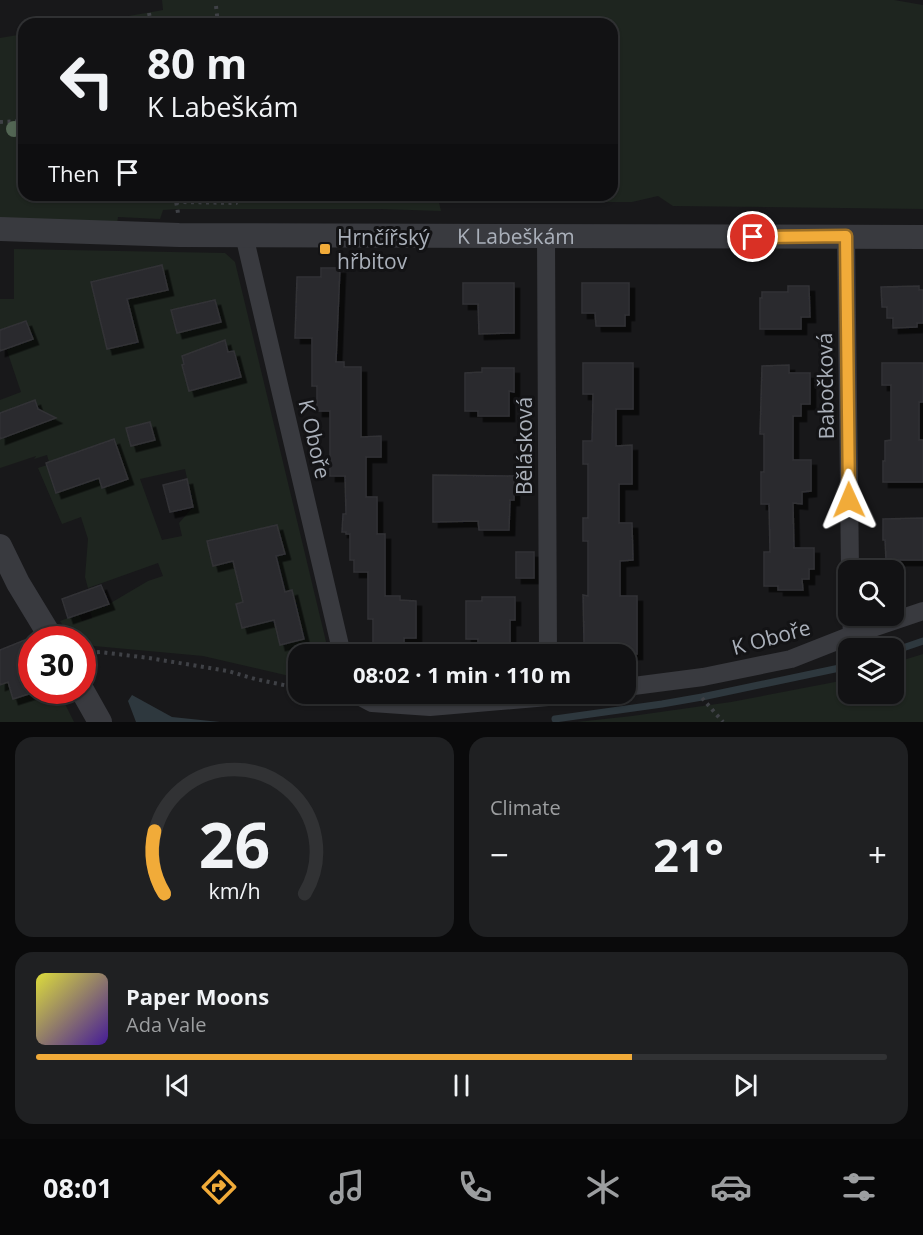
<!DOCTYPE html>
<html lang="en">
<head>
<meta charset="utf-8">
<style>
  body { margin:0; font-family:"Open Sans",sans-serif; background:#1f2022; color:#f1f3f6; height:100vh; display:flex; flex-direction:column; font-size:22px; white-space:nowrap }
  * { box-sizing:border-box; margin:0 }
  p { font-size:20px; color:#9c9ea0 }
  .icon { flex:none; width:33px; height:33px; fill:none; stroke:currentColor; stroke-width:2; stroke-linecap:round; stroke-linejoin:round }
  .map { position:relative; height:722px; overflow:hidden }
  .panel { display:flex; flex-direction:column; gap:15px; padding:15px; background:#0a0a0b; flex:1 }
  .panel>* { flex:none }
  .hud { position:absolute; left:18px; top:18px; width:600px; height:183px; border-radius:18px; box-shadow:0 2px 4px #0004,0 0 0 2px #313234; background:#121214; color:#f1f3f6; overflow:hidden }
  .fabs { position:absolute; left:838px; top:560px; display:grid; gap:12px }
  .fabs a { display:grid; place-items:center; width:66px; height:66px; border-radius:12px; background:#121214; box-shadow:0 2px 4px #0004,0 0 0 2px #313234; font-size:30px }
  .speed { position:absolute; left:18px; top:626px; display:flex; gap:12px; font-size:30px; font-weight:700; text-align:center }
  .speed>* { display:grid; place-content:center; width:78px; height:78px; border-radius:50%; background:#121214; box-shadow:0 2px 4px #0004,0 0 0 2px #313234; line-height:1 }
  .speed .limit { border:9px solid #d22; background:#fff; color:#111 }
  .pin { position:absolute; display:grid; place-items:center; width:51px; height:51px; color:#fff; margin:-26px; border:3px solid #fff; border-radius:50%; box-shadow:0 2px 6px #0007 }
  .me { position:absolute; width:66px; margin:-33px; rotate:359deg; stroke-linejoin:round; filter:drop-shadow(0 0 4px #0008) }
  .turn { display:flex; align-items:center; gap:21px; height:126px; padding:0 30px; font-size:27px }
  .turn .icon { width:78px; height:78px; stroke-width:2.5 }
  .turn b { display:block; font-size:42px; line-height:51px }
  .then { display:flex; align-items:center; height:57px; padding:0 30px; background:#0003; gap:12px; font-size:22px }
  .big { font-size:45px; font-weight:700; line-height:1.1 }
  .panel .tile { flex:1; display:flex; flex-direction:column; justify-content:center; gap:9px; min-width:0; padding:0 21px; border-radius:18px; background:#1f2022 }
  .panel .dial { align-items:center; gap:0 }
  .dial svg { height:156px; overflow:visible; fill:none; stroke:#313234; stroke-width:7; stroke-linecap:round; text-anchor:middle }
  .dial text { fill:#f1f3f6; stroke:none }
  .song { display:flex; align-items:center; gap:18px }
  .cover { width:72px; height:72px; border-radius:9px; background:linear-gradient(135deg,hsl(60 70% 55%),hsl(260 70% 35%)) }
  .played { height:6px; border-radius:3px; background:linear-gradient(90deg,#f1ab39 70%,#313234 70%) }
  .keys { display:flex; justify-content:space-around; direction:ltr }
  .heat { display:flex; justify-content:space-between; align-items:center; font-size:33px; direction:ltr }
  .panel .tiles { flex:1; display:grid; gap:15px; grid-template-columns:1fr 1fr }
  .tile:last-child { grid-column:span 2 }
  .trip { position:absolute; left:288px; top:644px; width:348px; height:60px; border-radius:18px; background:#121214; box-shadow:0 2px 4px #0004,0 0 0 2px #313234; font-weight:700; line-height:60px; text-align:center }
  .menu { display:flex; height:96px; justify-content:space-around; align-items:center; background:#070708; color:#9c9ea0 }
  .menu .icon { width:42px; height:42px }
  .menu .active { color:#f1ab39 }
  .menu b { font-size:27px; color:#f1f3f6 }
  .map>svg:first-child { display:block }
  .green { fill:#1e251f; fill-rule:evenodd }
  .water { fill:#2e383e }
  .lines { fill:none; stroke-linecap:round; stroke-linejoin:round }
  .stream { stroke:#2e383e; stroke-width:7 }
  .building { fill:#2b2b2e; stroke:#323236; stroke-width:1.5; filter:url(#shadow) }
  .path { stroke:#3f4146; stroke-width:4; stroke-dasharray:3 4.5; stroke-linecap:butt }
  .minor { stroke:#393a3f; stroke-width:18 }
  .tertiary { stroke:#393a3f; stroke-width:24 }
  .tree { fill:#526553 }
  .route-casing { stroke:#9d6f25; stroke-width:15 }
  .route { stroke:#f1ab39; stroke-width:10 }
  .poi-dot { fill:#f1ab39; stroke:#131315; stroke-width:2 }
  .labels { text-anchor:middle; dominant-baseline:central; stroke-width:6; stroke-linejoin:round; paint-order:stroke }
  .street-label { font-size:21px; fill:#aab0ba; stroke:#131315 }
  .poi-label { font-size:21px; fill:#aab0ba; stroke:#131315; text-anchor:start }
</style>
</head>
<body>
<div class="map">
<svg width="923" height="722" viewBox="0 0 923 722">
  <defs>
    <filter id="shadow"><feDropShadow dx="5.5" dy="5.5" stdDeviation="0" flood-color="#0009"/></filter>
  </defs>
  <rect width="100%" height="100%" fill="#18181a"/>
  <!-- green -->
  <g class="green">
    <polygon points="162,0 894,0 923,5 923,209 673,206 658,196 632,202 464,202 447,195 612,195 612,24 83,24 163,10"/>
    <polygon points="24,34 24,195 437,195 441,211 381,209 177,209 163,210 160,219 118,217 117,224 0,219 0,38"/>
    <path d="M14,249L225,253L235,262L329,654H298V678L203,656L83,645L82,639H71L60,621L79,614L82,621L92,618L90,611L109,604L148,581L163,576L158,563L88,588L85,577L88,539L81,517L62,524L38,468L47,465L49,472L56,469L49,462L47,455L34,459L36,456L0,468V400L21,392L0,330V299H14ZM185,469L193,507L179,523L182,536L162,540L140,479Z"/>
    <polygon points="923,654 923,722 577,722 632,716 731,702 835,682 849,678 849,693 894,693 894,663"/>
    <polygon points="8,682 13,699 34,692 34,690 58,690 74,722 0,722 0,685"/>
  </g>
  <!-- water -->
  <polygon class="water" points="132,695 172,717 220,722 136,722 128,701"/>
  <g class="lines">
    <!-- stream -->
    <g class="stream">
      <polyline points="894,651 923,641"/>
      <polyline points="555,719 662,704 702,697 849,666"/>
    </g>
  </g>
  <!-- building -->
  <g class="building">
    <polygon points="162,265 168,290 127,299 138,342 107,349 91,282"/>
    <polygon points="321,268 340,268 336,362 344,362 344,367 361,367 361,437 381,436 381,457 366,457 366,497 377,497 377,534 385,534 385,596 400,596 400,600 416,601 416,638 404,638 404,644 373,645 373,619 368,619 368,572 354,572 354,560 350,560 350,534 346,534 346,532 342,532 343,514 346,514 345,476 330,476 330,411 317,411 317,386 312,386 312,338 295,338 297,277 321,277"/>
    <polygon points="463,283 514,283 514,333 479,334 478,304 463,304"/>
    <polygon points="582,283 629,283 629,315 625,315 625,326 596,326 595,313 582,313"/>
    <polygon points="788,286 809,286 810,317 801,317 801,329 760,329 760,298 762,298 762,292 788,292"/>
    <polygon points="919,286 919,290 923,290 923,323 917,323 917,327 893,328 893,318 887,318 887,307 882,307 881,287"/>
    <polygon points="215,300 221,322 177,333 171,310"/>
    <polygon points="26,321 33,339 0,351 0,330"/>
    <polygon points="225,340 228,352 234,351 241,377 189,391 182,365 184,364 182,356"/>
    <polygon points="583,363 633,363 633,409 616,409 616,446 632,445 632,484 619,484 619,523 632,523 633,560 620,561 620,596 637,596 637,654 607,654 607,650 598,650 596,643 584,643 583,595 588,596 588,541 583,541 583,518 588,518 588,464 583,464 583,441 592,441 593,394 583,394"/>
    <polygon points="882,363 923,363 923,402 919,402 919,440 923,440 923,482 883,482 883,461 885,461 885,441 891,440 891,385 882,385"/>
    <polygon points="789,365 789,373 810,373 810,404 801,404 801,416 793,416 793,460 811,460 811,491 802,492 802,504 793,503 794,548 814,548 814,569 809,569 809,579 802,579 803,590 778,590 778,586 764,586 764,552 770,552 769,504 761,504 761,472 764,472 764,434 760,434 762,366"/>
    <polygon points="482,368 514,368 514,392 509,391 509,416 478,416 478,411 465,411 465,373 482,372"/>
    <polygon points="35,400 38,409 56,418 0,439 0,413"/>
    <polygon points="150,422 155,440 131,446 126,428"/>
    <polygon points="114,439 128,479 102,488 99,478 56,493 46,463"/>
    <polygon points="433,475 514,476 514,500 510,500 509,530 479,530 478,521 433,522"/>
    <polygon points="187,479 193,507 170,512 163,485"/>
    <polygon points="923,518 923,560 886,560 885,540 883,540 883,519"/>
    <polygon points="277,525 285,554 276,556 285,592 292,590 304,639 280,645 274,620 242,628 236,604 243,602 233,561 213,566 207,541"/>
    <rect x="516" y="552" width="18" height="26"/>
    <polygon points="101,585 109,604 68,618 62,599"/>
    <polygon points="482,597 515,597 515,620 510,620 510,645 478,646 478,639 466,639 466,601 482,601"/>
    <polygon points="32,637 32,690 34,690 35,692 13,699 8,682 0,685 0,650"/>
  </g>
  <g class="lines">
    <!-- path -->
    <g class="path">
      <polyline points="216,6 218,24"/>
      <polyline points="149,13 151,24"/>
      <polyline points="0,122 24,121"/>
      <polyline points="175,195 178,213"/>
      <polyline points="280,195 281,200"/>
      <polyline points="176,202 236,203 236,195"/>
      <polyline points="82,654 100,652 149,658 228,671 255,679 298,688"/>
      <polyline points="702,698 723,722"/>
    </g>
    <!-- minor -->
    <g class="minor">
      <polyline points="244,235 342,654"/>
      <polyline points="846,236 850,570"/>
      <polyline points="546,237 548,654"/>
      <polyline points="851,615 852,635"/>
      <polyline points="626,687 703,677 791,659 852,635 923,611"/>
      <polyline points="353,693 372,703 430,707 548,697 580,693"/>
    </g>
    <!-- tertiary -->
    <g class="tertiary">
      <path id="s1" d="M0,229L179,235L923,237"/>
      <polyline points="0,546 18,583 52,639"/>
      <polyline points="82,690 100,722"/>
    </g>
  </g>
  <!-- trees -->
  <circle class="tree" cx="14" cy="129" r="8"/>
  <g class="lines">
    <defs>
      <polyline id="route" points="753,237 846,236 849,500"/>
    </defs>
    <!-- route casing -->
    <use href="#route" class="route-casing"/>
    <!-- route -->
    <use href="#route" class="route"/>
  </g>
  <!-- markers -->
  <rect class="poi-dot" x="319" y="243" width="12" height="12" rx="3"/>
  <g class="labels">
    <!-- street labels -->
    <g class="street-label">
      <text stroke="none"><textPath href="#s1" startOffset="516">K Labeškám</textPath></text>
      <text transform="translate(825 386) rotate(-91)">Babočková</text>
      <text transform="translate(315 439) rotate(77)">K Oboře</text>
      <text transform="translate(524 446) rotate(-90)">Bělásková</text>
      <text transform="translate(771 637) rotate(-15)">K Oboře</text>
    </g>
    <!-- poi labels -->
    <g class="poi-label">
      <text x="337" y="237">Hrnčířský<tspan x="337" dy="24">hřbitov</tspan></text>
    </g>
  </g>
</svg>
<div class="fabs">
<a><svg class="icon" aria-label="search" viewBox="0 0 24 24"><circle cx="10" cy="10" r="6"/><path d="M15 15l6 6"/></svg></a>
<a><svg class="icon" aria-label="layers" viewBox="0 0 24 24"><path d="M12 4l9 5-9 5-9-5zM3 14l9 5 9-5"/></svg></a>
</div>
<div class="speed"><div class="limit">30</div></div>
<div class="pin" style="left:753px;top:237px;background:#d93025"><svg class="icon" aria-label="arrive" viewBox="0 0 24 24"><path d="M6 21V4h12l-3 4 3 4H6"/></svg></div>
<svg class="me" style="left:849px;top:500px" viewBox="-20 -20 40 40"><path d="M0-17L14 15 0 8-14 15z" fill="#f1ab39" stroke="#fff" stroke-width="4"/></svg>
<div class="trip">08:02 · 1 min · 110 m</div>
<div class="hud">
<div class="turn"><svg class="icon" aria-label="left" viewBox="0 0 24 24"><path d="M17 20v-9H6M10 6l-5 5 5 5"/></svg><div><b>80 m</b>K Labeškám</div></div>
<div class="then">Then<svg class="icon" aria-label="arrive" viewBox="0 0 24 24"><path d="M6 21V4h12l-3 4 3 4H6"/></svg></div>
</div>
</div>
<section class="panel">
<div class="tiles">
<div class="tile dial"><svg viewBox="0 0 100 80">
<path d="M14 69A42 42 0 1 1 86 69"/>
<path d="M14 69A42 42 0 0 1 9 37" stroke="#f1ab39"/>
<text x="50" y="56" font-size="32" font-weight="700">26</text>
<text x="50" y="72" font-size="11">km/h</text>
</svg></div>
<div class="tile"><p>Climate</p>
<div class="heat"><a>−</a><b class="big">21°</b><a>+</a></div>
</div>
<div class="tile">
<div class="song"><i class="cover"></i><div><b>Paper Moons</b><p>Ada Vale</p></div></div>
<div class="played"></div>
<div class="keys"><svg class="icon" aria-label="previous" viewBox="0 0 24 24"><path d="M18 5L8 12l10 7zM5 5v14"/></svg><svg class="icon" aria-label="pause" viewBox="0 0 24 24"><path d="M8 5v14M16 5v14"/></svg><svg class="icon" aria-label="next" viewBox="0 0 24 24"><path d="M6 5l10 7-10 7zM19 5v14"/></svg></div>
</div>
</div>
</section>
<nav class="menu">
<b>08:01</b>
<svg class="icon active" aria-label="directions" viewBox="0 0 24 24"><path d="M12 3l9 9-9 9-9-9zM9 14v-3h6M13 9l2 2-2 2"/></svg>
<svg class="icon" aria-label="music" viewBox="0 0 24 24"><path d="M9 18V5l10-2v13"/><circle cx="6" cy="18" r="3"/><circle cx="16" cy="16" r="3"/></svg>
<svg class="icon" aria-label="phone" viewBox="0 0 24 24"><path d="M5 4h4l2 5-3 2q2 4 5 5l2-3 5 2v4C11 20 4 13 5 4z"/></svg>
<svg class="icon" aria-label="climate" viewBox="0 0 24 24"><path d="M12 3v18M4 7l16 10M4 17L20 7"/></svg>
<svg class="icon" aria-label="car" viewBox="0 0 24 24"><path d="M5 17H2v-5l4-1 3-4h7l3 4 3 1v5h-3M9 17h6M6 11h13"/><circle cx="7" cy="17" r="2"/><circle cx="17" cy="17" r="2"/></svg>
<svg class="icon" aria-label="filters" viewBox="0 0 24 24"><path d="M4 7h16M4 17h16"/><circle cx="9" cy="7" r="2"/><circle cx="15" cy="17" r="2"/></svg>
</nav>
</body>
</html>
